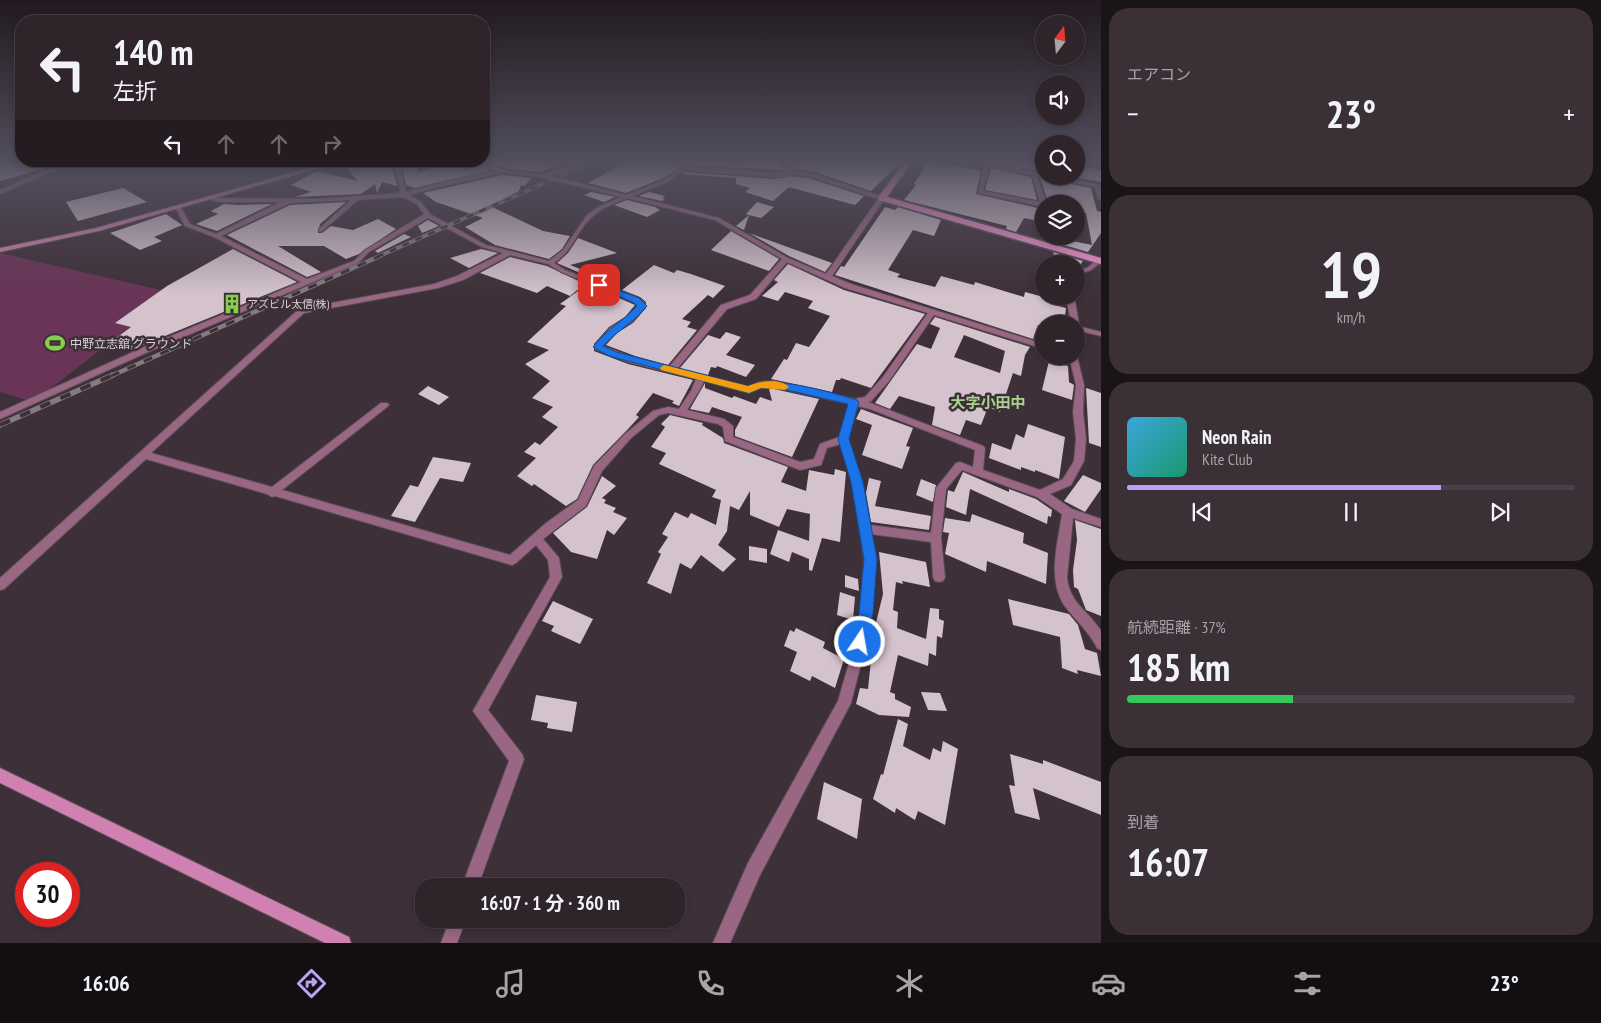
<!DOCTYPE html>
<html lang="ja">
<head>
<meta charset="utf-8">
<style>
  body { margin:0; font-family:"PT Sans Narrow","Noto Sans JP",sans-serif; background:#3a3036; color:#f1f3f6; height:100vh; display:flex; flex-direction:column; font-size:19px; white-space:nowrap }
  * { box-sizing:border-box; margin:0 }
  p { font-size:16px; color:#a7a4a8 }
  .icon { flex:none; width:28px; height:28px; fill:none; stroke:currentColor; stroke-width:2; stroke-linecap:round; stroke-linejoin:round }
  .map { position:relative; flex:1; overflow:hidden }
  .details { display:flex; flex-direction:column; gap:8px; padding:8px; background:#191417; width:500px }
  .details>* { flex:none }
  .top-card { position:absolute; left:15px; top:15px; width:475px; height:152px; border-radius:20px; box-shadow:0 2px 8px #0003,0 0 0 1px #494147; background:#2e242a; color:#f1f3f6; overflow:hidden }
  .needle { width:32px; rotate:16deg }
  .controls { position:absolute; left:1035px; top:15px; display:grid; gap:10px }
  .controls a { display:grid; place-items:center; width:50px; height:50px; border-radius:50%; background:#2e242a; box-shadow:0 2px 8px #0003,0 0 0 1px #494147; font-size:25px }
  .speed { position:absolute; left:15px; top:862px; display:flex; gap:10px; font-size:25px; font-weight:700; text-align:center }
  .speed>* { display:grid; place-content:center; width:65px; height:65px; border-radius:50%; background:#2e242a; box-shadow:0 2px 8px #0003,0 0 0 1px #494147; line-height:1 }
  .speed .limit { border:8px solid #d22; background:#fff; color:#111 }
  .pin { position:absolute; display:grid; place-items:center; width:42px; height:42px; color:#fff; margin:-21px; border-radius:10px; box-shadow:0 2px 8px #0006 }
  .me { position:absolute; width:55px; margin:-28px; rotate:12deg; stroke-linejoin:round; filter:drop-shadow(0 0 4px #0008) }
  .turn { display:flex; align-items:center; gap:18px; height:105px; padding:0 15px; font-size:22px }
  .turn .icon { width:65px; height:65px; stroke-width:2.5 }
  .turn b { display:block; font-size:35px; line-height:42px }
  .lanes { display:flex; align-items:center; height:48px; padding:0 15px; background:#0003; justify-content:center; gap:25px; direction:ltr }
  .lanes .off { opacity:.35 }
  .big { font-size:38px; font-weight:700; line-height:1.1 }
  .details .tile { flex:1; display:flex; flex-direction:column; justify-content:center; gap:8px; min-width:0; padding:0 18px; border-radius:20px; background:#3a3036 }
  .details .dial { align-items:center; gap:0 }
  .dial b { font-size:65px; line-height:1 }
  .song { display:flex; align-items:center; gap:15px }
  .cover { width:60px; height:60px; border-radius:8px; background:linear-gradient(135deg,hsl(200 70% 55%),hsl(160 70% 35%)) }
  .played { height:5px; border-radius:2px; background:linear-gradient(90deg,#bca0f2 70%,#494147 70%) }
  .keys { display:flex; justify-content:space-around; direction:ltr }
  .heat { display:flex; justify-content:space-between; align-items:center; font-size:28px; direction:ltr }
  .charge { height:8px; border-radius:4px; background:linear-gradient(90deg,#34c759 37%,#494147 0) }
  .trip { position:absolute; left:415px; top:878px; width:270px; height:50px; border-radius:20px; background:#2e242a; box-shadow:0 2px 8px #0003,0 0 0 1px #494147; font-weight:700; line-height:50px; text-align:center }
  .tabs { display:flex; height:80px; justify-content:space-around; align-items:center; background:#120e11; color:#a7a4a8 }
  .tabs .icon { width:35px; height:35px }
  .tabs .selected { color:#bca0f2 }
  .tabs b { font-size:22px; color:#f1f3f6 }
  main { display:flex; flex:1; min-height:0 }
  .map>svg:first-child { display:block }
  .green { fill:#693455 }
  .building { fill:#d4c2cc; fill-rule:evenodd }
  .lines { fill:none; stroke-linecap:round; stroke-linejoin:round }
  .street-casing { stroke:#5a4d54; stroke-width:2 }
  .secondary-casing { stroke:#5a4d54; stroke-width:2 }
  .primary-casing { stroke:#5a4d54; stroke-width:3 }
  .street { fill:#996784; fill-rule:evenodd }
  .secondary { fill:#d181b1; fill-rule:evenodd }
  .primary { fill:#fb95d3; fill-rule:evenodd }
  .rail-far2-casing { stroke:#857a80; stroke-width:4 }
  .rail-far1-casing { stroke:#857a80; stroke-width:4.5 }
  .rail-casing { stroke:#857a80; stroke-width:5.5 }
  .rail-far2 { stroke:#3e3038; stroke-width:2.5; stroke-dasharray:7; stroke-linecap:butt }
  .rail-far1 { stroke:#3e3038; stroke-width:3; stroke-dasharray:9; stroke-linecap:butt }
  .rail { stroke:#3e3038; stroke-width:4; stroke-dasharray:11; stroke-linecap:butt }
  .route { fill:#1a73e8; stroke:#114b97 }
  .slow { fill:#f59e0b }
  .labels { text-anchor:middle; dominant-baseline:central; stroke-width:5; stroke-linejoin:round; paint-order:stroke }
  .far-poi-label { font-size:11px; fill:#d9d1d5; stroke:#3e3038; text-anchor:start }
  .poi-label { font-size:12px; fill:#d9d1d5; stroke:#3e3038; text-anchor:start }
  .quarter-label { font-size:15px; font-weight:bold; fill:#aad390; stroke:#3e3038 }
</style>
</head>
<body>
<main>
<div class="map">
<svg width="1101" height="943" viewBox="0 0 1101 943">
  <rect width="100%" height="100%" fill="#3e3038"/>
  <!-- green -->
  <polygon class="green" points="0,253 174,293 33,402 0,392"/>
  <!-- building -->
  <g class="building">
    <polygon points="0,162 59,162 60,164 0,181"/>
    <polygon points="348,162 391,163 397,186 382,182 377,193 375,184 361,194 295,197 311,192 291,185 317,171 358,181 346,167 350,167"/>
    <polygon points="417,162 418,173 441,162 468,162 489,171 415,188 406,185 401,163"/>
    <polygon points="484,162 561,162 541,172 511,169"/>
    <polygon points="625,162 681,162 675,171 663,178 626,193 588,183"/>
    <polygon points="692,162 781,162 783,170 690,165"/>
    <polygon points="791,162 901,162 871,191 812,171 793,169"/>
    <polygon points="924,162 955,165 981,171 976,194 1042,209 1043,222 1024,218 1016,232 1006,229 1007,226 904,200 916,185 914,184 923,170"/>
    <polygon points="996,162 1044,162 1044,172"/>
    <polygon points="1076,162 1084,162 1086,167 1101,170 1101,182 1067,176 1076,176"/>
    <polygon points="991,168 1031,177 1037,200 985,190"/>
    <polygon points="684,172 774,179 789,176 808,178 864,196 855,205 789,187 773,201 745,192 750,188 736,184 736,178 681,174"/>
    <polygon points="502,175 531,178 525,186 521,185 519,191 490,206 543,231 570,236 562,249 549,259 495,245 465,227 483,218 436,202 423,193"/>
    <polygon points="1040,178 1091,188 1097,211 1101,212 1101,233 1088,252 1050,241 1048,236 1092,245 1086,213 1076,211 1076,204 1049,204"/>
    <polygon points="123,188 147,202 78,221 66,202"/>
    <polygon points="591,192 615,197 604,202 584,195"/>
    <polygon points="649,192 665,196 662,198 665,199 662,201 639,196"/>
    <polygon points="627,200 655,207 660,210 647,217 614,205"/>
    <polygon points="346,202 320,224 318,233 322,233 331,226 353,230 378,219 396,229 359,254 346,259 324,246 278,246 321,272 307,277 227,235 290,205"/>
    <polygon points="757,202 774,207 761,218 749,215 744,230 736,226 749,215 746,214"/>
    <polygon points="224,204 238,205 272,204 217,231 196,224 218,214 211,211"/>
    <polygon points="885,207 895,210 898,207 941,220 934,236 913,230 888,270 900,274 897,277 935,287 941,276 974,285 975,282 1024,297 1025,292 1051,299 1050,304 1066,308 1064,324 1044,324 1044,326 1038,325 1033,339 835,275 841,266 844,267"/>
    <polygon points="166,214 182,225 154,237 162,241 140,250 110,233"/>
    <polygon points="428,220 439,226 422,233 418,226"/>
    <polygon points="731,231 779,259 769,271 711,250"/>
    <polygon points="749,233 832,263 825,272 789,256"/>
    <polygon points="404,234 411,237 378,253 375,251"/>
    <polygon points="578,238 617,253 570,265 596,275 592,278 557,263 568,253"/>
    <polygon points="233,249 297,282 143,345 139,344 131,350 108,344 131,327 115,323 167,286"/>
    <polygon points="481,249 498,253 469,268 450,258"/>
    <polygon points="1053,252 1083,261 1080,265 1064,264 1056,261"/>
    <polygon points="510,257 547,266 585,284 570,296 547,286 537,293 480,273"/>
    <polygon points="788,264 844,290 925,314 871,388 841,378 840,380 836,380 832,392 771,379 784,359 787,360 796,343 809,347 830,316 808,308 813,301 785,292 778,301 762,296 778,282 774,280"/>
    <polygon points="654,265 674,273 677,270 691,274 725,286 713,298 708,295 682,319 691,322 687,327 697,330 668,365 635,356 606,345 617,333 633,323 646,308 646,302 640,297 622,290"/>
    <polygon points="578,291 604,301 612,295 635,305 625,317 609,327 594,344 594,351 628,364 693,380 679,406 672,403 674,401 653,393 636,415 639,417 629,428 593,465 577,499 566,506 534,484 532,486 517,476 536,458 524,452 535,442 540,445 558,427 542,417 553,407 532,398 550,381 525,364 549,350 527,342 566,306 560,304"/>
    <path d="M935,317L1030,347L1025,355L1021,376L1013,373L1000,412L988,407L981,425L966,420L960,435L932,425L935,407L899,396L890,409L875,403L917,344L931,349L940,328L930,324ZM964,335L1005,351L1000,373L954,357Z"/>
    <polygon points="726,332 741,337 726,355 755,365 746,377 717,366 716,368 711,367 708,375 680,368 708,335 720,339"/>
    <polygon points="1049,361 1068,366 1069,382 1074,385 1072,400 1042,390"/>
    <polygon points="705,383 705,388 732,398 734,396 756,404 760,397 772,401 769,389 774,389 819,399 792,457 735,436 735,430 742,417 712,407 709,413 690,409"/>
    <polygon points="428,386 449,397 439,405 418,394"/>
    <polygon points="1086,388 1101,393 1101,447 1089,443"/>
    <polygon points="861,409 913,428 906,446 910,447 902,469 862,455 872,425 856,419"/>
    <polygon points="670,415 703,423 702,425 723,438 724,443 788,467 781,482 806,491 809,470 834,475 835,469 846,472 840,542 822,538 812,571 809,570 809,559 792,552 789,562 770,554 778,530 809,541 810,514 787,509 779,527 750,515 750,491 739,510 730,506 727,531 718,545 736,559 723,572 701,555 691,569 680,563 671,594 647,583 661,554 658,552 668,537 662,534 675,512 688,518 691,513 716,525 721,500 712,497 716,490 659,464 666,453 651,447 665,427 661,424"/>
    <polygon points="1028,424 1065,437 1059,479 1035,470 1035,472 1021,467 1021,470 989,458 992,443 1011,450 1016,434 1024,438"/>
    <polygon points="433,457 471,463 463,482 440,478 415,522 391,516 410,485 418,487"/>
    <polygon points="963,472 1009,492 1009,489 1036,499 1052,510 1051,517 1048,516 1047,524 970,489 966,515 946,507 948,490 954,492"/>
    <polygon points="1083,475 1101,483 1101,489 1085,512 1064,501"/>
    <polygon points="602,476 616,486 602,498 606,500 604,503 616,508 613,512 627,518 614,535 607,530 597,559 571,552 553,533 587,507"/>
    <polygon points="869,478 881,481 875,506 931,516 929,530 871,522 866,493"/>
    <polygon points="921,479 936,485 933,502 916,495"/>
    <polygon points="972,514 1024,533 1023,543 1048,553 1046,584 987,561 986,572 945,554 949,533 943,532 945,518 970,522"/>
    <polygon points="1075,520 1101,529 1101,616 1086,610 1078,589 1074,587 1073,570 1077,540"/>
    <polygon points="749,546 767,549 767,563 749,560"/>
    <polygon points="879,552 926,562 930,587 902,581 903,584 896,582 893,610 898,612 897,628 926,639 930,608 939,609 939,619 944,621 942,638 937,636 936,656 929,653 928,666 898,655 890,692 895,694 895,699 911,707 909,717 879,715 856,704 860,688 868,689 874,631 883,594"/>
    <polygon points="845,575 858,579 859,591 845,587"/>
    <polygon points="840,592 855,597 853,620 837,615"/>
    <polygon points="1008,599 1069,614 1078,625 1085,649 1097,653 1101,676 1077,670 1078,674 1062,668 1060,637 1013,625"/>
    <polygon points="553,601 593,619 580,644 551,631 554,626 542,621"/>
    <polygon points="796,628 825,642 823,648 844,659 835,688 812,676 810,681 790,671 797,652 784,646 790,630 794,632"/>
    <polygon points="921,692 940,693 947,711 928,710"/>
    <polygon points="536,695 577,702 572,732 547,728 548,723 531,720"/>
    <polygon points="898,719 908,724 903,746 930,760 933,748 941,752 943,741 958,749 945,825 918,811 915,820 896,808 895,813 873,799 881,774 883,775"/>
    <polygon points="1010,754 1043,764 1043,760 1101,782 1101,815 1033,788 1040,820 1015,813 1009,785 1015,786"/>
    <polygon points="824,782 862,799 857,839 817,819"/>
  </g>
  <g class="lines">
    <defs>
      <g id="street">
        <polygon points="73,162 82,162 45,174 0,194 0,190 41,172"/>
        <path d="M393,162H399L406,192L443,182L496,171L470,162C482,162 490,167 501,169C513,172 529,174 541,174C556,173 568,162 583,162L563,172L549,175L626,195L664,180L676,172L684,162H690L686,167L774,173H782L785,171L783,162H789L791,171L811,173L884,197L885,198L832,276L851,284L1044,344V349L934,315L889,381L871,401L868,402L983,446L985,448L983,470L1040,490L1063,479L1074,461L1076,439L1073,412L1076,385L1069,356H1076V355L1077,356L1084,385L1083,412L1086,439L1084,461L1071,485L1050,494L1072,509L1101,519V527L1073,518L1067,577C1069,603 1088,610 1101,631V650L1097,648C1089,631 1075,620 1064,605C1047,579 1058,542 1062,514L1037,497L962,470L946,489L941,538L945,577L943,581L939,582L935,581L933,577L931,542L871,534L876,559L872,614L863,656L851,703L760,875L730,943H713L748,863L838,701L851,656L860,614L864,559L852,482L840,444L827,448L821,465L800,470L725,441L723,427L718,424L668,413L659,415L631,438L602,471L586,506L543,539L559,558L562,577L488,710L522,754L524,759L478,886H462L509,761L473,711L550,577L548,560L536,545L516,563L512,565L275,496L272,497L267,494L146,459L4,589L0,590V578L299,309L434,284L457,276L503,253L482,247L428,218L369,252L358,263L148,352L0,419V412L142,348L301,282L214,237L185,226L175,207L176,206H180L190,224L216,234L280,202H218L210,199V197L219,198L317,199L401,193ZM683,170L774,177H783L789,174L808,176L878,199L826,274L788,258L719,218L633,196L668,182ZM502,173L540,177L621,197L598,207L587,215L563,250L549,261L486,245L430,214L421,202L409,195L444,186ZM403,197L417,204L424,214L365,250L354,261L307,279L221,236L290,203L351,200L319,229V231L321,232L358,200ZM627,198L715,220L782,259L750,295L721,305L669,367L634,358L603,346L616,332L632,322L645,307V303L639,298L565,270L554,263C575,248 574,235 589,220C599,209 614,203 627,198ZM510,255L548,264L561,272L633,302L638,305L626,318L610,328L595,345V349L628,362L696,379L691,391L679,409L668,407L653,411L625,434L594,466L578,500L546,523L510,555L282,490L387,407L389,405L387,403H381L272,487L151,453L304,313L438,288L463,280ZM787,262L845,288L928,313L883,377L865,397L854,399L774,381L759,382L748,387L677,369L727,309L756,299ZM704,381L749,393L761,388L774,387L849,404L839,437L820,444L814,459L800,462L733,437V426L724,419L687,410L699,391ZM857,406L870,409L975,450L973,467L960,462L956,463L936,488L931,533L870,525L862,482L848,439Z"/>
        <path d="M974,162H986L1044,174V176H1057L1100,185L1101,200L1098,198L1095,187L1037,176L1047,204H1044V207L978,193L984,165ZM989,166L1032,175L1040,202L983,191Z"/>
        <polygon points="1088,162 1101,162 1101,166 1089,163"/>
        <polygon points="1098,259 1101,262 1091,270 1076,275 1076,271 1087,268"/>
        <polygon points="1066,296 1074,296 1079,324 1077,326 1101,332 1101,336 1076,330 1076,324 1071,324"/>
        <polygon points="450,919 466,919 457,943 441,943"/>
      </g>
      <g id="secondary">
        <polygon points="331,162 341,162 99,231 0,252 0,248 96,228"/>
        <polygon points="0,768 349,937 351,943 325,943 0,783"/>
      </g>
      <polygon id="primary" points="905,162 912,162 887,197 1101,258 1101,264 879,200 879,196"/>
    </defs>
    <!-- street casing -->
    <use href="#street" class="street-casing"/>
    <!-- secondary casing -->
    <use href="#secondary" class="secondary-casing"/>
    <!-- primary casing -->
    <use href="#primary" class="primary-casing"/>
    <!-- street -->
    <use href="#street" class="street"/>
    <!-- secondary -->
    <use href="#secondary" class="secondary"/>
    <!-- primary -->
    <use href="#primary" class="primary"/>
    <defs>
      <polyline id="rail-far2" points="377,257 592,162"/>
      <polyline id="rail-far1" points="111,376 380,256"/>
      <polyline id="rail" points="0,425 113,375"/>
    </defs>
    <!-- rail-far2 casing -->
    <use href="#rail-far2" class="rail-far2-casing"/>
    <!-- rail-far1 casing -->
    <use href="#rail-far1" class="rail-far1-casing"/>
    <!-- rail casing -->
    <use href="#rail" class="rail-casing"/>
    <!-- rail-far2 -->
    <use href="#rail-far2" class="rail-far2"/>
    <!-- rail-far1 -->
    <use href="#rail-far1" class="rail-far1"/>
    <!-- rail -->
    <use href="#rail" class="rail"/>
  </g>
  <!-- sky -->
  <linearGradient id="sky" x2="0" y2="1"><stop stop-color="#221a1f"/><stop offset="0.55" stop-color="#524e5e"/><stop offset="1" stop-color="#524e5e" stop-opacity="0"/></linearGradient>
  <rect width="1101" height="294" fill="url(#sky)"/>
  <!-- route -->
  <path class="route" d="M596,284H602L639,298L647,306C634,322 617,331 603,346L616,352L748,386C773,375 830,392 857,400L859,402L849,439L863,482L877,559L873,614L865,647L860,649L855,647L853,642L859,614L864,559L851,482L838,439L848,404L774,387L761,388L749,393L609,356L593,347C606,330 623,321 637,306L633,302L596,287Z"/>
  <!-- slow -->
  <path class="slow" d="M664,365L748,386C759,381 780,378 789,387L785,390L761,388L749,393L661,370L660,368Z"/>
  <!-- icons -->
  <defs>
    <symbol id="building-bare" viewBox="-9 -9 18 18"><path d="M-4-6H4V6H1V3H-1V6H-4ZM-2.5-4.3h1.7v1.8h-1.7ZM.8-4.3h1.7v1.8H.8ZM-2.5-1h1.7V.8h-1.7ZM.8-1h1.7V.8H.8Z" fill="#86cf4b" stroke="#3e3038" stroke-width="2.5" paint-order="stroke"/></symbol>
    <symbol id="stadium-bare" viewBox="-9 -9 18 18"><path d="M0-5a6.5 5 0 1 0 0 10a6.5 5 0 1 0 0-10ZM-3.5-1.8h7v3.6h-7Z" fill="#86cf4b" stroke="#3e3038" stroke-width="2.5" paint-order="stroke"/></symbol>
  </defs>
  <g fill-rule="evenodd">
    <use href="#building-bare" x="218" y="290" width="28" height="28"/>
    <use href="#stadium-bare" x="41" y="329" width="28" height="28"/>
  </g>
  <g class="labels">
    <!-- far-poi labels -->
    <g class="far-poi-label">
      <text x="247" y="304">アズビル太信(株)</text>
    </g>
    <!-- poi labels -->
    <g class="poi-label">
      <text x="70" y="343">中野立志舘 グラウンド</text>
    </g>
    <!-- quarter labels -->
    <g class="quarter-label">
      <text x="988" y="402">大字小田中</text>
    </g>
  </g>
</svg>
<div class="controls">
<a><svg class="needle" viewBox="-14 -14 28 28"><path d="M0-13l5 13h-10z" fill="#e53935"/><path d="M0 13l5-13h-10z" fill="#a7a4a8"/></svg></a>
<a><svg class="icon" aria-label="sound" viewBox="0 0 24 24"><path d="M4 9h4l5-4v14l-5-4H4zM17 9q2 3 0 6"/></svg></a>
<a><svg class="icon" aria-label="search" viewBox="0 0 24 24"><circle cx="10" cy="10" r="6"/><path d="M15 15l6 6"/></svg></a>
<a><svg class="icon" aria-label="layers" viewBox="0 0 24 24"><path d="M12 4l9 5-9 5-9-5zM3 14l9 5 9-5"/></svg></a>
<a>+</a>
<a>−</a>
</div>
<div class="speed"><div class="limit">30</div></div>
<div class="pin" style="left:599px;top:285px;background:#d93025"><svg class="icon" aria-label="arrive" viewBox="0 0 24 24"><path d="M6 21V4h12l-3 4 3 4H6"/></svg></div>
<svg class="me" style="left:860px;top:642px" viewBox="-20 -20 40 40"><circle r="17" fill="#1a73e8" stroke="#fff" stroke-width="3"/><path d="M0-11L8 9 0 5-8 9z" fill="#fff"/></svg>
<div class="trip">16:07 · 1 分 · 360 m</div>
<div class="top-card">
<div class="turn"><svg class="icon" aria-label="left" viewBox="0 0 24 24"><path d="M17 20v-9H6M10 6l-5 5 5 5"/></svg><div><b>140 m</b>左折</div></div>
<div class="lanes"><svg class="icon" aria-label="left" viewBox="0 0 24 24"><path d="M17 20v-9H6M10 6l-5 5 5 5"/></svg><svg class="icon off" aria-label="ahead" viewBox="0 0 24 24"><path d="M12 20V5M6 11l6-6 6 6"/></svg><svg class="icon off" aria-label="ahead" viewBox="0 0 24 24"><path d="M12 20V5M6 11l6-6 6 6"/></svg><svg class="icon off" aria-label="right" viewBox="0 0 24 24"><path d="M7 20v-9h11M14 6l5 5-5 5"/></svg></div>
</div>
</div>
<section class="details">
<div class="tile"><p>エアコン</p>
<div class="heat"><a>−</a><b class="big">23°</b><a>+</a></div>
</div>
<div class="tile dial"><b>19</b><p>km/h</p></div>
<div class="tile">
<div class="song"><i class="cover"></i><div><b>Neon Rain</b><p>Kite Club</p></div></div>
<div class="played"></div>
<div class="keys"><svg class="icon" aria-label="previous" viewBox="0 0 24 24"><path d="M18 5L8 12l10 7zM5 5v14"/></svg><svg class="icon" aria-label="pause" viewBox="0 0 24 24"><path d="M8 5v14M16 5v14"/></svg><svg class="icon" aria-label="next" viewBox="0 0 24 24"><path d="M6 5l10 7-10 7zM19 5v14"/></svg></div>
</div>
<div class="tile"><p>航続距離 · 37%</p><b class="big">185 km</b><div class="charge"></div></div>
<div class="tile"><p>到着</p><b class="big">16:07</b></div>
</section>
</main>
<nav class="tabs">
<b>16:06</b>
<svg class="icon selected" aria-label="directions" viewBox="0 0 24 24"><path d="M12 3l9 9-9 9-9-9zM9 14v-3h6M13 9l2 2-2 2"/></svg>
<svg class="icon" aria-label="music" viewBox="0 0 24 24"><path d="M9 18V5l10-2v13"/><circle cx="6" cy="18" r="3"/><circle cx="16" cy="16" r="3"/></svg>
<svg class="icon" aria-label="phone" viewBox="0 0 24 24"><path d="M5 4h4l2 5-3 2q2 4 5 5l2-3 5 2v4C11 20 4 13 5 4z"/></svg>
<svg class="icon" aria-label="climate" viewBox="0 0 24 24"><path d="M12 3v18M4 7l16 10M4 17L20 7"/></svg>
<svg class="icon" aria-label="car" viewBox="0 0 24 24"><path d="M5 17H2v-5l4-1 3-4h7l3 4 3 1v5h-3M9 17h6M6 11h13"/><circle cx="7" cy="17" r="2"/><circle cx="17" cy="17" r="2"/></svg>
<svg class="icon" aria-label="filters" viewBox="0 0 24 24"><path d="M4 7h16M4 17h16"/><circle cx="9" cy="7" r="2"/><circle cx="15" cy="17" r="2"/></svg>
<b>23°</b>
</nav>
</body>
</html>
